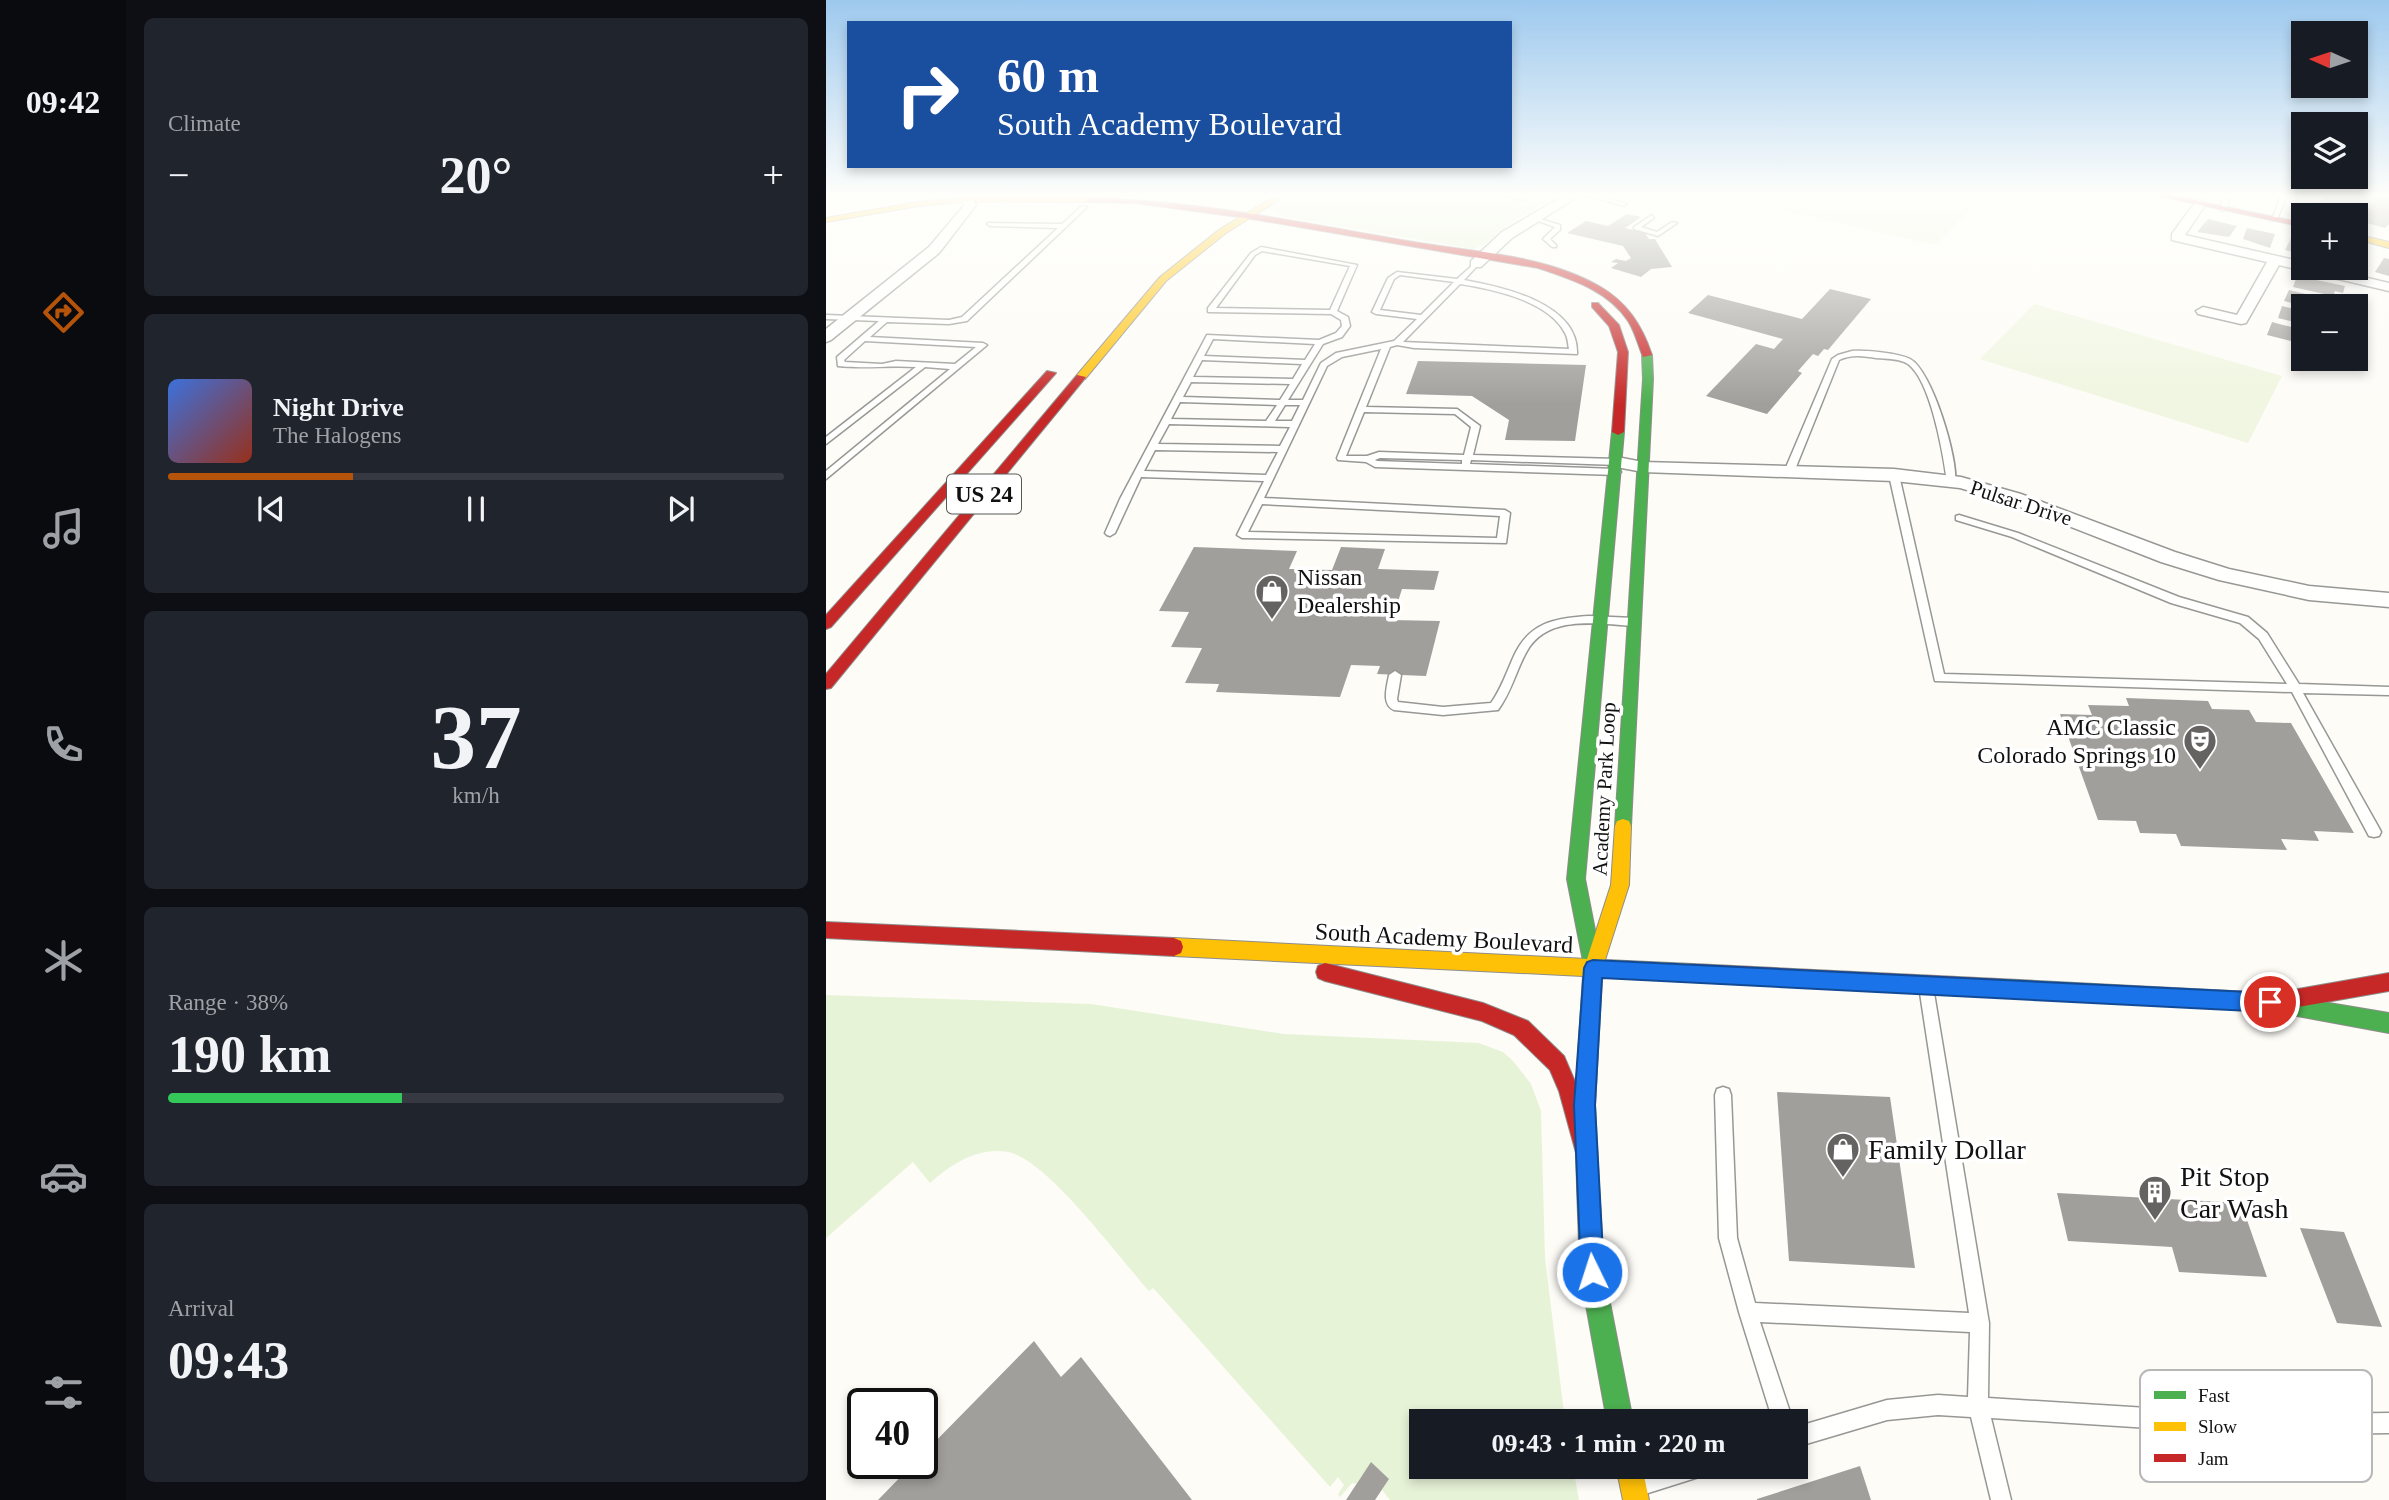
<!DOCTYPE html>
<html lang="en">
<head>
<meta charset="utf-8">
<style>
  body { margin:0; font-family:"Times New Roman",serif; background:#20242c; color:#f1f3f6; height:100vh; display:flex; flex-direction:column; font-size:26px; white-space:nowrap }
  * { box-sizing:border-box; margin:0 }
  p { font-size:23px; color:#9ea1a6 }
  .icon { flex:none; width:38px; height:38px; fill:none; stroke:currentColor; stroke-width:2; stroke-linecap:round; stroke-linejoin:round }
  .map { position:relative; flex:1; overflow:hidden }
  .panel { display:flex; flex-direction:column; gap:18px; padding:18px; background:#0d0f14; width:700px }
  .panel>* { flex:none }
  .banner { position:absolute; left:21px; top:21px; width:665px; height:147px; border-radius:0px; box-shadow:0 4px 10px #0003; background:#1a4fa0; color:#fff; overflow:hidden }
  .needle { width:46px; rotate:273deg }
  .controls { position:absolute; left:1465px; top:21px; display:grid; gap:14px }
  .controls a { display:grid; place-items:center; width:77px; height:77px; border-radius:0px; background:#171b24; box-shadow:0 4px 10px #0003; font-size:35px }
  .speed { position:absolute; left:21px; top:1388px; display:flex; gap:14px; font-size:35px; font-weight:700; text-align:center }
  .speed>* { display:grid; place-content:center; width:91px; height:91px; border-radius:50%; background:#171b24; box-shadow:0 4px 10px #0003; line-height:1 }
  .speed .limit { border:4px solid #111; border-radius:10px; background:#fff; color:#111 }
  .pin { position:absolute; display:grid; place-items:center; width:60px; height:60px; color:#fff; margin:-30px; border:4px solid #fff; border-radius:50%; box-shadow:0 2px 7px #0007 }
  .me { position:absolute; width:77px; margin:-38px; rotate:356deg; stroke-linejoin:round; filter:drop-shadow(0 0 5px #0008) }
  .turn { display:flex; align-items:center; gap:24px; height:147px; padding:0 35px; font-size:32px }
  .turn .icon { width:91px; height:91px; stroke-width:2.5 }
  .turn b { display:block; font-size:49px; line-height:60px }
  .big { font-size:52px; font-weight:700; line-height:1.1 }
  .panel .widget { flex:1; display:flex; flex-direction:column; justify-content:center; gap:10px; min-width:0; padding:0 24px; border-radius:10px; background:#20242c }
  .panel .dial { align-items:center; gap:0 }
  .dial b { font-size:91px; line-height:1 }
  .song { display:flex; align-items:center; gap:21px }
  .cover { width:84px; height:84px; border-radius:10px; background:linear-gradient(135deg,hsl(220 70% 55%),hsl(10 70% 35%)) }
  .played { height:7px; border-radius:4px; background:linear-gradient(90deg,#b45309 30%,#363941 30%) }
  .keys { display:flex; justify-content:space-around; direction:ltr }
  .heat { display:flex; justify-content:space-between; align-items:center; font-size:38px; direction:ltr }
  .charge { height:10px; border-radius:5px; background:linear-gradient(90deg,#34c759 38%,#363941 0) }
  .trip { position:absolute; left:583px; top:1409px; width:399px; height:70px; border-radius:0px; background:#171b24; box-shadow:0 4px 10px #0003; font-weight:700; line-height:70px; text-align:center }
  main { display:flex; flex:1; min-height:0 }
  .dock { display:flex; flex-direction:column; width:126px; justify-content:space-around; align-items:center; background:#090b0e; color:#9ea1a6 }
  .dock .icon { width:49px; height:49px }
  .dock .active { color:#b45309 }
  .dock b { font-size:32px; color:#f1f3f6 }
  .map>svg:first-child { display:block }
  .green { fill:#e7f3d7 }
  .pitch { fill:#f0f6e1 }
  .building { fill:#a19f9c }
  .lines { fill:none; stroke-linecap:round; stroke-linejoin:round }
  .lane-casing { stroke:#979795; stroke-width:3 }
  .street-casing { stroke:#979795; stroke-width:3 }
  .fast-casing { stroke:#8e8d8b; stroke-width:2 }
  .slow-casing { stroke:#8e8d8b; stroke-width:2 }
  .jam-casing { stroke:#8e8d8b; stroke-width:2 }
  .lane { fill:#fffffe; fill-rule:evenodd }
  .street { fill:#fffffe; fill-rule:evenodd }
  .fast { fill:#4caf50; fill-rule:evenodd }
  .slow { fill:#ffc107; fill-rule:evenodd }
  .jam { fill:#c62828; fill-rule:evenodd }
  .route { fill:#1a73e8; stroke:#114b97; stroke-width:2 }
  .labels { text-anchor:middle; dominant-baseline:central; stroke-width:7; stroke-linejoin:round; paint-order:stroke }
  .far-street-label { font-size:21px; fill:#111; stroke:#fff }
  .shield { fill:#fff; stroke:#585858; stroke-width:2 }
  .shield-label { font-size:23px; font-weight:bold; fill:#111 }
  .poi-label { font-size:24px; fill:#111; stroke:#fff; text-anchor:start }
  .street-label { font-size:24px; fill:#111; stroke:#fff }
  .near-poi-label { font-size:28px; fill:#111; stroke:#fff; text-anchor:start }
  .key { fill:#fff; stroke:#b8b8b8; stroke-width:2 }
  .key-label { font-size:19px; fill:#111 }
</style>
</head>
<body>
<main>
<nav class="dock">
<b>09:42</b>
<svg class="icon active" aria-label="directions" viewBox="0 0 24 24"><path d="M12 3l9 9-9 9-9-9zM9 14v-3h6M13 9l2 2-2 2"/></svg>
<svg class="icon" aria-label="music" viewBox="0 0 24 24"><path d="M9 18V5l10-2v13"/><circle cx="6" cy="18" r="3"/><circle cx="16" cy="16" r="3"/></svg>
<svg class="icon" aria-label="phone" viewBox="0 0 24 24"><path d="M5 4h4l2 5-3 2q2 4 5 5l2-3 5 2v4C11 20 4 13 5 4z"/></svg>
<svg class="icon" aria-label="climate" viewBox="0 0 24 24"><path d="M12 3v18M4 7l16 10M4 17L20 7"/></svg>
<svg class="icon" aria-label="car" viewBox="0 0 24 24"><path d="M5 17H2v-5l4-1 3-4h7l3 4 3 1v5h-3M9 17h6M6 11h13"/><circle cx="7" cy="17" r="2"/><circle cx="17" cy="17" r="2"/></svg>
<svg class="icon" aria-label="filters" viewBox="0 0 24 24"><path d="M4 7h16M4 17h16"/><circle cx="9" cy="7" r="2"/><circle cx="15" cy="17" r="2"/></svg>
</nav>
<section class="panel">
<div class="widget"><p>Climate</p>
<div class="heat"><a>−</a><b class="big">20°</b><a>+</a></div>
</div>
<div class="widget">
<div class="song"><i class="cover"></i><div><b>Night Drive</b><p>The Halogens</p></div></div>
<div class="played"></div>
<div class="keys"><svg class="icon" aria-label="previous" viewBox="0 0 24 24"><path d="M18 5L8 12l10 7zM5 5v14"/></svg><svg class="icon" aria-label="pause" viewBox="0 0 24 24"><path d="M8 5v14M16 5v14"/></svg><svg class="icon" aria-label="next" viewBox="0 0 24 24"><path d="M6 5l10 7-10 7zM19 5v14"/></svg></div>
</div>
<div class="widget dial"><b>37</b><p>km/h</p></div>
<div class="widget"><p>Range · 38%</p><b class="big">190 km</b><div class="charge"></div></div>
<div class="widget"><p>Arrival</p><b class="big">09:43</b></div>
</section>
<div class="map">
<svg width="1563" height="1500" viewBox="0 0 1563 1500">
  <rect width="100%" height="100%" fill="#fdfcf7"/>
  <!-- green -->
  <g class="green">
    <polygon points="467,195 734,195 689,220 658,245 647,249 455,216 442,208"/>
    <path d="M0,995L265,1004L458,1034L653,1043L677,1052L687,1061L705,1084L715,1111L719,1258L739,1421H595V1466L747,1467L753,1500H564L556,1490L563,1479L545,1463L530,1484L526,1483L514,1497L512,1494L518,1485L512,1477L504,1487L330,1291L327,1288L323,1291C294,1259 221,1159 182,1152C151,1147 126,1164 104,1183L87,1162L0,1238Z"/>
  </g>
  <!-- pitch -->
  <g class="pitch">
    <polygon points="890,195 1159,195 1109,245"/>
    <polygon points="1208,304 1456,376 1422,443 1154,359"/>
  </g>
  <!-- building -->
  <g class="building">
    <polygon points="1503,195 1563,195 1563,224 1559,228 1530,220 1530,215 1512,215 1485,208"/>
    <polygon points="801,214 815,217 799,228 819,233 823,239 829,239 846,267 825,269 815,277 785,268 792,263 785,262 790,259 800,261 805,258 797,246 741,233 760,221 782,226"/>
    <polygon points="1382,219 1411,226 1403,237 1371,232"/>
    <polygon points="1421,228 1449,234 1444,248 1417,239"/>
    <polygon points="1466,236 1477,238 1477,252 1474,254 1459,250"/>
    <polygon points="1530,251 1541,254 1534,268 1530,267"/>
    <polygon points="1558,258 1563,259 1563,276 1549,272"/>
    <polygon points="1471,276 1519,286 1517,293 1509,291 1507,296 1467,287"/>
    <polygon points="1004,289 1045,299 1002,350 998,349 992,356 987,354 972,371 976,373 941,414 880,396 930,344 948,349 957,339 862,313 882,295 976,319"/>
    <polygon points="1463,290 1504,300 1496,306 1477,306 1458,301"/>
    <polygon points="1456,306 1477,311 1477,324 1452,318"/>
    <polygon points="1446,322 1477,330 1477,344 1441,335"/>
    <polygon points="592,361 760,365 749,441 679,440 683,420 646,396 580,394"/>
    <polygon points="368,547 471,551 463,569 506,570 515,547 559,549 552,569 613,571 608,590 576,589 566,620 614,621 600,676 551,674 554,666 525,665 514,697 390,692 393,684 359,683 376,648 345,647 363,612 333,611"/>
    <polygon points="1300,698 1382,701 1386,709 1423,710 1430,722 1465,723 1528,833 1488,831 1493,841 1455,839 1461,850 1355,846 1350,834 1314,833 1310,821 1272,820 1234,714 1266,715 1262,705 1303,706"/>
    <polygon points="951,1092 1064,1097 1089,1268 963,1261"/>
    <polygon points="1231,1193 1415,1203 1441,1277 1353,1272 1346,1247 1242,1241"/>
    <polygon points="1474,1228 1518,1232 1556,1327 1511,1323"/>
    <polygon points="208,1341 235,1377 255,1357 366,1500 52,1500 88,1463 96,1463 96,1455"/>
    <polygon points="545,1462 563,1479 549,1500 520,1500"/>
    <polygon points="1034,1466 1045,1500 931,1500 931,1499"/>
  </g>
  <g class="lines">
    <defs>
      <g id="lane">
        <polygon points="679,195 705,195 696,200"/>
        <polygon points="760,195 770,195 801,204 798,206"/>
        <polygon points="1398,195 1404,195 1400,209 1397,211 1394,209"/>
        <polygon points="1455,195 1461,195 1451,219 1446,220"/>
        <path d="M256,206L261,207L141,321L123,324L61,322L44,337L157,343L161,345L0,479V471L124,369L99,367L0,444V437L90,367C64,365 38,369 12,366L11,357L53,321L0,319V315L123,320L136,317L232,228L164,226L161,224L162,223L236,224ZM39,341L150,347L129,364L70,361L56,364L19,362L18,360Z"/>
        <polygon points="826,215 828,218 815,227 831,232 846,222 851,223 832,236 808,229 808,227"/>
        <polygon points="707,217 734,225 734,230 724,239 730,245 730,247 726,247 717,239 729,227 707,219"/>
        <path d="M435,247L531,265L511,311L522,317L524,326L516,337L497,344L462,400H477L495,363L510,353L568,341L591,319L550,314L546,312L562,278L571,272L631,279L650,262L653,264L638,280C676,287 753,303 751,354L588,348L571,345L564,347L540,407L631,409L654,426L647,455L791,459L796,462L791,465L645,460L644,464L790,469L795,472L790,475L549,467L540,462L512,460L511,458L555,349L516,357L501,366L438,498L679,510L684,513L680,543L416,538L411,535L438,481L315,477L289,533L284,536L281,535L279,533L294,499L381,335L493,340L510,333L516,326L515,320L505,314L382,312V308L425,253ZM436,251L524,266L504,310L390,308L429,255ZM574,275L628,282L595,315L554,310L568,279ZM634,284C667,289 723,301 739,333C742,338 742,344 743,349L577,342ZM387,339L489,344L479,360L378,356ZM376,360L476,364L467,379L367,377ZM365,382L464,384L454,400L357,397ZM354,402L451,405L440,421L345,419ZM459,405H474L466,421H449ZM538,412L629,414L645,427L638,455L553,452L541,456H520ZM343,424L464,427L454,446L332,444ZM329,450L452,452L440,475L318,471ZM554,458L636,460V464L551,461L549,460ZM436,504L674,516L671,538L422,532Z"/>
        <path d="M1026,351C1040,350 1072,353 1084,359C1106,370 1133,461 1129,483H1123L1121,481C1117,453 1105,381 1082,364C1073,358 1060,359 1050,358C1037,356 1026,354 1013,360L968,472L966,474H960L958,472L1006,359L1012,355Z"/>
        <polygon points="1068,472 1073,475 1118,674 1461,684 1433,639 1414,623 1345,603 1186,537 1130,520 1130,516 1133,515 1192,533 1353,597 1422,617 1441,633 1473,684 1563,687 1563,695 1477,693 1553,828 1555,832 1553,836 1548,837 1543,836 1466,692 1109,681 1063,475"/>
        <path d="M763,616L808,618L813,622L808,626C773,624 722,614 701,651C690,670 686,691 672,710L617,715L568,710C555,704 561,687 563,675L569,671L575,675L571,699L572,702L617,707L665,703C675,689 680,674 687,658C702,623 728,618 763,616Z"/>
        <polygon points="1101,986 1106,988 1108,993 1163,1323 1162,1398 1433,1415 1563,1413 1563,1433 1433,1435 1165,1418 1185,1500 1165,1500 1145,1417 1112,1415 1061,1420 970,1447 970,1427 1061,1400 1112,1395 1142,1397 1144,1332 934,1322 967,1421 947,1421 913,1312 893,1238 889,1095 891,1089 897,1087 903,1089 905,1095 911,1238 929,1303 1143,1313 1094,993 1096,988"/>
        <polygon points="842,1466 886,1466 883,1473 876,1476 819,1494 812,1491 809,1484 812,1477"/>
      </g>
      <g id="street">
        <polygon points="141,195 145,196 150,205 113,253 5,340 0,342 0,329 103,247 136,208 138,205 135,199"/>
        <polygon points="739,195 754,195 686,238 655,267 645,267 645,261 676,232"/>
        <polygon points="1374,200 1380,204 1359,235 1477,262 1477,268 1499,268 1563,283 1563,291 1453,265 1420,323 1415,324 1372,314 1370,311 1377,307 1411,315 1441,262 1346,240 1346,234 1370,201"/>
        <polygon points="791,457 817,462 1068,469 1135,477 1195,494 1349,552 1403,569 1483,586 1563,593 1563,607 1483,600 1393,580 1335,562 1181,502 1134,488 1068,481 817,472 785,466 782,462"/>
      </g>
      <g id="fast">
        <polygon points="821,352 826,355 827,379 805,826 803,831 797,833 791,831 789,826 817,379 816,355"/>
        <polygon points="792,429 798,432 759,879 776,966 774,972 767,975 760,972 758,966 741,879 786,432"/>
        <polygon points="1173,979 1444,993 1563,1013 1563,1033 1444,1011 1173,997 1166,994 1163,988 1166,982"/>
        <polygon points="762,1175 770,1178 773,1186 778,1272 807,1421 781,1421 754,1272 751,1186 754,1178"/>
      </g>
      <g id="slow">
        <polygon points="451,195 461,195 400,233 340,281 259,379 251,379 251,375 334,277 394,229"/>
        <polygon points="141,197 263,198 267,200 263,202 141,201 86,207 0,222 0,218 86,203"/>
        <polygon points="1530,234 1563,242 1563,248 1530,239"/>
        <polygon points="797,819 803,821 805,826 803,885 779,960 867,964 874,967 876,973 874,979 867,982 776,977 769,1105 773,1186 770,1194 762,1197 754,1194 751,1186 749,1105 757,976 348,956 341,953 339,947 341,941 348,938 761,959 785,885 789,826 791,821"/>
        <polygon points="790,1466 816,1466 823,1500 797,1500"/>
      </g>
      <g id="jam">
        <polygon points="1328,195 1343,195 1477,223 1477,227"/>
        <path d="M263,198C372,200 481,224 588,242C648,252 719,255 773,286C801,302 816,325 826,355L817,357C812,345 809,332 802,321C782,290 744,279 712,268L420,218L308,203L260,202Z"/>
        <polygon points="766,303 772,303 793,325 802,352 798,432 792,435 786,432 792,352 783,326 766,307"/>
        <polygon points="221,371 230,373 5,627 0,629 0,615"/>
        <polygon points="251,375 260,377 5,688 0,689 0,674"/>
        <polygon points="0,922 348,938 355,941 357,947 355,953 348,956 0,938"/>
        <polygon points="499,963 657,1003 702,1021 738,1056 753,1091 771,1152 768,1160 760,1163 752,1160 733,1091 724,1070 688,1035 656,1021 499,981 492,978 490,972 492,966"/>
        <polygon points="867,964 1173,979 1180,982 1183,988 1180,994 1173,997 867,982 860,979 858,973 860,967"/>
        <polygon points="1563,973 1563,991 1472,1007 1465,1004 1462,998 1465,992 1472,989"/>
      </g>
    </defs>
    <!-- lane casing -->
    <use href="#lane" class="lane-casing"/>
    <!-- street casing -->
    <use href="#street" class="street-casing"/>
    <!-- fast casing -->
    <use href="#fast" class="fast-casing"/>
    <!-- slow casing -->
    <use href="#slow" class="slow-casing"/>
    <!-- jam casing -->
    <use href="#jam" class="jam-casing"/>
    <!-- lane -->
    <use href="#lane" class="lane"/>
    <!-- street -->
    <use href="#street" class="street"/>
    <!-- fast -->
    <use href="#fast" class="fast"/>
    <!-- slow -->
    <use href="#slow" class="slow"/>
    <!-- jam -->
    <use href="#jam" class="jam"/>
  </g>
  <!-- sky -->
  <linearGradient id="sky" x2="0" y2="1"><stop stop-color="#9dc9ee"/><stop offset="0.48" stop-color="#fefefb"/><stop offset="1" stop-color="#fefefb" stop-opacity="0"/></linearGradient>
  <rect width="1563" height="405" fill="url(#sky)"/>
  <!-- route -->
  <polygon class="route" points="767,960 1444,993 1450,996 1453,1002 1450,1009 1444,1012 776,978 769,1105 778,1272 775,1281 766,1284 758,1281 755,1272 748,1105 758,968 761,962"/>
  <!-- icons -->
  <defs>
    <symbol id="shop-pin" viewBox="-11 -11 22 30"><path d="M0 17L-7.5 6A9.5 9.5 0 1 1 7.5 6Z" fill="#646362" stroke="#fff"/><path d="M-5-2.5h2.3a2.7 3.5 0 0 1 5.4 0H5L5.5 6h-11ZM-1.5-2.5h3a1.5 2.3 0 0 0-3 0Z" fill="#fff"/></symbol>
    <symbol id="theatre-pin" viewBox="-11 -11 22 30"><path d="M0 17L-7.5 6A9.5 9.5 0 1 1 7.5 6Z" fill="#646362" stroke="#fff"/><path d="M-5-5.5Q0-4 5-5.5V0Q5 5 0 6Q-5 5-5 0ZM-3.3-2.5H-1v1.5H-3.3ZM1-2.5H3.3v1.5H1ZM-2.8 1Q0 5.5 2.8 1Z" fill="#fff"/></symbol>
    <symbol id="building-pin" viewBox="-11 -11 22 30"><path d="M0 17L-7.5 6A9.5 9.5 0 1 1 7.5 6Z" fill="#646362" stroke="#fff"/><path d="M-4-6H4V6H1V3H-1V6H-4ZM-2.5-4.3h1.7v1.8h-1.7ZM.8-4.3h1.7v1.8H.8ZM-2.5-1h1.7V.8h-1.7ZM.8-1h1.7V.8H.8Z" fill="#fff"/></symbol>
  </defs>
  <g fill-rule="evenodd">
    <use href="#shop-pin" x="427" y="572" width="38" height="52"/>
    <use href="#theatre-pin" x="1355" y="722" width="38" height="52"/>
    <use href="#shop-pin" x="998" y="1130" width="38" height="52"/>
    <use href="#building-pin" x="1310" y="1173" width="38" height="52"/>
  </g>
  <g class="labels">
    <!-- far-street labels -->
    <g class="far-street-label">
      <text transform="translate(1195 503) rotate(18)">Pulsar Drive</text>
      <text transform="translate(778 789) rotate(-87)">Academy Park Loop</text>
    </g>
    <!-- shield labels -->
    <rect class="shield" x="121" y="474.5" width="74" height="39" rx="5"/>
    <g class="shield-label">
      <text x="158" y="494">US 24</text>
    </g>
    <!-- poi labels -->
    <g class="poi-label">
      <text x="471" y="577">Nissan<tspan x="471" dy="28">Dealership</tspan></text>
      <text x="1350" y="727" text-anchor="end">AMC Classic<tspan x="1350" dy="28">Colorado Springs 10</tspan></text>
    </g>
    <!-- street labels -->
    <g class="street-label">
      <text transform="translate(618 938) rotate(3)">South Academy Boulevard</text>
    </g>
    <!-- near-poi labels -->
    <g class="near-poi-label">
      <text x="1042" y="1149">Family Dollar</text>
      <text x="1354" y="1176">Pit Stop<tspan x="1354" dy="32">Car Wash</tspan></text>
    </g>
  </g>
  <!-- legend -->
  <rect x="1314" y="1370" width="232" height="112" rx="10" class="key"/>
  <rect x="1328" y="1391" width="32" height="8" fill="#4caf50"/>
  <rect x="1328" y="1422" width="32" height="9" fill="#ffc107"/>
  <rect x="1328" y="1454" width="32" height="8" fill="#c62828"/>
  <g class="key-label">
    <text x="1372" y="1402">Fast</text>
    <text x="1372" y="1433">Slow</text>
    <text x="1372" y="1465">Jam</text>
  </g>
</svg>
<div class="controls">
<a><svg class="needle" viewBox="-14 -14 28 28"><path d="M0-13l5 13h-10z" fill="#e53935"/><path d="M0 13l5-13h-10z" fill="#9ea1a6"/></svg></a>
<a><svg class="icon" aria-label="layers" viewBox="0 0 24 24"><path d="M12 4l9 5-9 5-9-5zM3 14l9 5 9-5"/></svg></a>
<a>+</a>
<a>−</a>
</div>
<div class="speed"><div class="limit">40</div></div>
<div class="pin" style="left:1444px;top:1002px;background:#d93025"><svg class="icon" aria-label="arrive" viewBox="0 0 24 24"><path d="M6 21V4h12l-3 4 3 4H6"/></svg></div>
<svg class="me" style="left:766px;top:1272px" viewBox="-20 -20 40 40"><circle r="17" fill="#1a73e8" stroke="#fff" stroke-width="3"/><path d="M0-11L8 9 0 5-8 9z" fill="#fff"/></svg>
<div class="trip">09:43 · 1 min · 220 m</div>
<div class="banner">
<div class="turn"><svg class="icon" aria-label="right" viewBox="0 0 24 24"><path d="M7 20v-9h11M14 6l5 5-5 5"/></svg><div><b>60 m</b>South Academy Boulevard</div></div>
</div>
</div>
</main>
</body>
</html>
